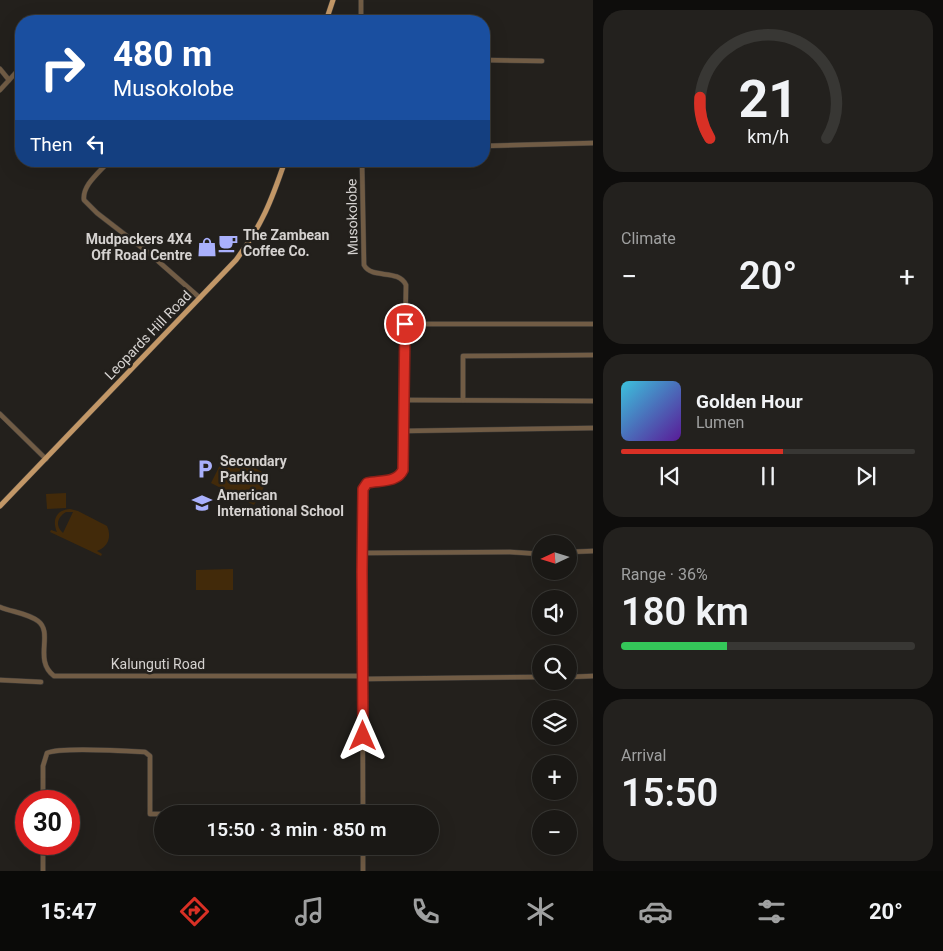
<!DOCTYPE html>
<html lang="en">
<head>
<meta charset="utf-8">
<style>
  body { margin:0; font-family:Roboto,sans-serif; background:#23211e; color:#f1f3f6; height:100vh; display:flex; flex-direction:column; font-size:19px; white-space:nowrap }
  * { box-sizing:border-box; margin:0 }
  p { font-size:16px; color:#9fa0a0 }
  .icon { flex:none; width:28px; height:28px; fill:none; stroke:currentColor; stroke-width:2; stroke-linecap:round; stroke-linejoin:round }
  .map { position:relative; flex:1; overflow:hidden }
  .drawer { display:flex; flex-direction:column; gap:10px; padding:10px; background:#0e0d0c; width:350px }
  .drawer>* { flex:none }
  .hud { position:absolute; left:15px; top:15px; width:475px; height:152px; border-radius:20px; box-shadow:0 5px 20px #0002,0 0 0 1px #383734; background:#1a4fa0; color:#fff; overflow:hidden }
  .needle { width:32px; rotate:266deg }
  .buttons { position:absolute; left:532px; top:535px; display:grid; gap:10px }
  .buttons a { display:grid; place-items:center; width:45px; height:45px; border-radius:50%; background:#1a1815; box-shadow:0 5px 20px #0002,0 0 0 1px #383734; font-size:25px }
  .speed { position:absolute; left:15px; top:790px; display:flex; gap:10px; font-size:25px; font-weight:700; text-align:center }
  .speed>* { display:grid; place-content:center; width:65px; height:65px; border-radius:50%; background:#1a1815; box-shadow:0 5px 20px #0002,0 0 0 1px #383734; line-height:1 }
  .speed .limit { border:8px solid #d22; background:#fff; color:#111 }
  .pin { position:absolute; display:grid; place-items:center; width:42px; height:42px; color:#fff; margin:-21px; border:2px solid #fff; border-radius:50%; box-shadow:0 1px 5px #0007 }
  .me { position:absolute; width:55px; margin:-28px; rotate:0deg; stroke-linejoin:round; filter:drop-shadow(0 0 4px #0008) }
  .turn { display:flex; align-items:center; gap:18px; height:105px; padding:0 15px; font-size:22px }
  .turn .icon { width:65px; height:65px; stroke-width:2.5 }
  .turn b { display:block; font-size:35px; line-height:42px }
  .then { display:flex; align-items:center; height:48px; padding:0 15px; background:#0003; gap:10px; font-size:19px }
  .big { font-size:38px; font-weight:600; line-height:1.1 }
  .drawer .card { flex:1; display:flex; flex-direction:column; justify-content:center; gap:8px; min-width:0; padding:0 18px; border-radius:20px; background:#23211e }
  .drawer .dial { align-items:center; gap:0 }
  .dial svg { height:130px; overflow:visible; fill:none; stroke:#383734; stroke-width:7; stroke-linecap:round; text-anchor:middle }
  .dial text { fill:#f1f3f6; stroke:none }
  .song { display:flex; align-items:center; gap:15px }
  .cover { width:60px; height:60px; border-radius:8px; background:linear-gradient(135deg,hsl(190 70% 55%),hsl(270 70% 35%)) }
  .played { height:5px; border-radius:2px; background:linear-gradient(90deg,#d93025 55%,#383734 55%) }
  .keys { display:flex; justify-content:space-around; direction:ltr }
  .heat { display:flex; justify-content:space-between; align-items:center; font-size:28px; direction:ltr }
  .charge { height:8px; border-radius:4px; background:linear-gradient(90deg,#34c759 36%,#383734 0) }
  .trip { position:absolute; left:154px; top:805px; width:285px; height:50px; border-radius:25px; background:#1a1815; box-shadow:0 5px 20px #0002,0 0 0 1px #383734; font-weight:600; line-height:50px; text-align:center }
  .tabs { display:flex; height:80px; justify-content:space-around; align-items:center; background:#0a0a08; color:#9fa0a0 }
  .tabs .icon { width:35px; height:35px }
  .tabs .selected { color:#d93025 }
  .tabs b { font-size:22px; color:#f1f3f6 }
  main { display:flex; flex:1; min-height:0 }
  .map>svg:first-child { display:block }
  .green { fill:#422a0a; fill-rule:evenodd }
  .lines { fill:none; stroke-linecap:round; stroke-linejoin:round }
  .minor-casing { stroke:#3f3c39; stroke-width:5.5 }
  .major-casing { stroke:#3f3c39; stroke-width:6 }
  .minor { stroke:#715c45; stroke-width:4.5 }
  .major { stroke:#c29767; stroke-width:5 }
  .route-casing { stroke:#8d1f18; stroke-width:12 }
  .route { stroke:#d93025; stroke-width:9 }
  .labels { text-anchor:middle; dominant-baseline:central; stroke-width:5; stroke-linejoin:round; paint-order:stroke }
  .street-label { font-size:14px; fill:#d5d2d0; stroke:#23201c }
  .poi-label { font-size:14px; font-weight:bold; fill:#d5d2d0; stroke:#23201c; text-anchor:start }
</style>
</head>
<body>
<main>
<div class="map">
<svg width="593" height="871" viewBox="0 0 593 871">
  <rect width="100%" height="100%" fill="#23201c"/>
  <!-- green -->
  <g class="green">
    <polygon points="226,453 270,476 254,505 211,483"/>
    <polygon points="66,493 66,508 47,509 46,494"/>
    <path d="M70,509L78,511L107,526C112,537 108,547 97,551L102,554L101,556L50,532L51,530L57,532C52,520 56,510 70,509ZM66,512H73L63,533C55,526 57,517 66,512Z"/>
    <polygon points="233,569 233,590 196,590 196,570"/>
  </g>
  <g class="lines">
    <defs>
      <g id="minor">
        <polyline points="361,0 361,21"/>
        <polyline points="484,60 542,61"/>
        <polyline points="0,69 9,80"/>
        <polyline points="0,90 21,67"/>
        <polyline points="484,146 593,143"/>
        <path d="M109,161C100,172 82,185 84,200L97,213L150,254L200,298"/>
        <path d="M362,161L364,265C372,280 398,268 406,285L403,470C397,483 380,480 367,483L363,489L362,498L363,814"/>
        <polyline points="405,324 593,324"/>
        <polyline points="403,400 593,401"/>
        <polyline points="463,400 463,356 593,355"/>
        <polyline points="0,414 46,459"/>
        <polyline points="403,431 593,428"/>
        <polyline points="569,552 593,551"/>
        <polyline points="362,553 510,552 541,554"/>
        <path d="M0,607C12,612 27,613 38,621C54,633 33,660 54,676H363"/>
        <polyline points="569,677 593,676"/>
        <polyline points="363,679 541,677"/>
        <polyline points="0,680 41,682"/>
        <path d="M43,801V766L47,753C60,747 128,751 145,752L150,756V814H165"/>
        <polyline points="43,871 43,844"/>
        <polyline points="363,871 363,846"/>
      </g>
      <g id="major">
        <polyline points="326,21 333,0"/>
        <path d="M0,506L236,260C262,225 271,202 285,161"/>
      </g>
    </defs>
    <!-- minor casing -->
    <use href="#minor" class="minor-casing"/>
    <!-- major casing -->
    <use href="#major" class="major-casing"/>
    <!-- minor -->
    <use href="#minor" class="minor"/>
    <!-- major -->
    <use href="#major" class="major"/>
  </g>
  <g class="lines">
    <defs>
      <path id="route" d="M363,736L362,572L363,489L367,483C380,480 397,483 403,470L405,324"/>
    </defs>
    <!-- route casing -->
    <use href="#route" class="route-casing"/>
    <!-- route -->
    <use href="#route" class="route"/>
  </g>
  <!-- icons -->
  <defs>
    <symbol id="cafe-bare" viewBox="-9 -9 18 18"><path d="M-5.5-4.5H6V0H3Q3 3.5 0 3.5H-2.5Q-5.5 3.5-5.5 0ZM3-3.2v2h1.7v-2ZM-6 4.5H4V6H-6Z" fill="#a9b0fc" stroke="#23201c" stroke-width="2.5" paint-order="stroke"/></symbol>
    <symbol id="shop-bare" viewBox="-9 -9 18 18"><path d="M-5-2.5h2.3a2.7 3.5 0 0 1 5.4 0H5L5.5 6h-11ZM-1.5-2.5h3a1.5 2.3 0 0 0-3 0Z" fill="#a9b0fc" stroke="#23201c" stroke-width="2.5" paint-order="stroke"/></symbol>
    <symbol id="parking-bare" viewBox="-9 -9 18 18"><path d="M-3.5-5.5H1a3.5 3.5 0 0 1 0 7H-1V5.5H-3.5ZM-1-3.4V-.6H.8a1.4 1.4 0 0 0 0-2.8Z" fill="#a9b0fc" stroke="#23201c" stroke-width="2.5" paint-order="stroke"/></symbol>
    <symbol id="school-bare" viewBox="-9 -9 18 18"><path d="M0-5L7-2L0 1L-7-2ZM-4 1L0 2.5L4 1V4Q0 6-4 4Z" fill="#a9b0fc" stroke="#23201c" stroke-width="2.5" paint-order="stroke"/></symbol>
  </defs>
  <g fill-rule="evenodd">
    <use href="#cafe-bare" x="214" y="229" width="28" height="28"/>
    <use href="#shop-bare" x="193" y="233" width="28" height="28"/>
    <use href="#parking-bare" x="191" y="455" width="28" height="28"/>
    <use href="#school-bare" x="188" y="489" width="28" height="28"/>
  </g>
  <g class="labels">
    <!-- street labels -->
    <g class="street-label">
      <text transform="translate(352 217) rotate(-91)">Musokolobe</text>
      <text transform="translate(148 335) rotate(-46)">Leopards Hill Road</text>
      <text x="158" y="664">Kalunguti Road</text>
    </g>
    <!-- poi labels -->
    <g class="poi-label">
      <text x="243" y="235">The Zambean<tspan x="243" dy="16">Coffee Co.</tspan></text>
      <text x="192" y="239" text-anchor="end">Mudpackers 4X4<tspan x="192" dy="16">Off Road Centre</tspan></text>
      <text x="220" y="461">Secondary<tspan x="220" dy="16">Parking</tspan></text>
      <text x="217" y="495">American<tspan x="217" dy="16">International School</tspan></text>
    </g>
  </g>
</svg>
<div class="buttons">
<a><svg class="needle" viewBox="-14 -14 28 28"><path d="M0-13l5 13h-10z" fill="#e53935"/><path d="M0 13l5-13h-10z" fill="#9fa0a0"/></svg></a>
<a><svg class="icon" aria-label="sound" viewBox="0 0 24 24"><path d="M4 9h4l5-4v14l-5-4H4zM17 9q2 3 0 6"/></svg></a>
<a><svg class="icon" aria-label="search" viewBox="0 0 24 24"><circle cx="10" cy="10" r="6"/><path d="M15 15l6 6"/></svg></a>
<a><svg class="icon" aria-label="layers" viewBox="0 0 24 24"><path d="M12 4l9 5-9 5-9-5zM3 14l9 5 9-5"/></svg></a>
<a>+</a>
<a>−</a>
</div>
<div class="speed"><div class="limit">30</div></div>
<div class="pin" style="left:405px;top:324px;background:#d93025"><svg class="icon" aria-label="arrive" viewBox="0 0 24 24"><path d="M6 21V4h12l-3 4 3 4H6"/></svg></div>
<svg class="me" style="left:363px;top:736px" viewBox="-20 -20 40 40"><path d="M0-17L14 15 0 8-14 15z" fill="#d93025" stroke="#fff" stroke-width="4"/></svg>
<div class="trip">15:50 · 3 min · 850 m</div>
<div class="hud">
<div class="turn"><svg class="icon" aria-label="right" viewBox="0 0 24 24"><path d="M7 20v-9h11M14 6l5 5-5 5"/></svg><div><b>480 m</b>Musokolobe</div></div>
<div class="then">Then<svg class="icon" aria-label="left" viewBox="0 0 24 24"><path d="M17 20v-9H6M10 6l-5 5 5 5"/></svg></div>
</div>
</div>
<section class="drawer">
<div class="card dial"><svg viewBox="0 0 100 80">
<path d="M14 69A42 42 0 1 1 86 69"/>
<path d="M14 69A42 42 0 0 1 8 44" stroke="#d93025"/>
<text x="50" y="56" font-size="32" font-weight="700">21</text>
<text x="50" y="72" font-size="11">km/h</text>
</svg></div>
<div class="card"><p>Climate</p>
<div class="heat"><a>−</a><b class="big">20°</b><a>+</a></div>
</div>
<div class="card">
<div class="song"><i class="cover"></i><div><b>Golden Hour</b><p>Lumen</p></div></div>
<div class="played"></div>
<div class="keys"><svg class="icon" aria-label="previous" viewBox="0 0 24 24"><path d="M18 5L8 12l10 7zM5 5v14"/></svg><svg class="icon" aria-label="pause" viewBox="0 0 24 24"><path d="M8 5v14M16 5v14"/></svg><svg class="icon" aria-label="next" viewBox="0 0 24 24"><path d="M6 5l10 7-10 7zM19 5v14"/></svg></div>
</div>
<div class="card"><p>Range · 36%</p><b class="big">180 km</b><div class="charge"></div></div>
<div class="card"><p>Arrival</p><b class="big">15:50</b></div>
</section>
</main>
<nav class="tabs">
<b>15:47</b>
<svg class="icon selected" aria-label="directions" viewBox="0 0 24 24"><path d="M12 3l9 9-9 9-9-9zM9 14v-3h6M13 9l2 2-2 2"/></svg>
<svg class="icon" aria-label="music" viewBox="0 0 24 24"><path d="M9 18V5l10-2v13"/><circle cx="6" cy="18" r="3"/><circle cx="16" cy="16" r="3"/></svg>
<svg class="icon" aria-label="phone" viewBox="0 0 24 24"><path d="M5 4h4l2 5-3 2q2 4 5 5l2-3 5 2v4C11 20 4 13 5 4z"/></svg>
<svg class="icon" aria-label="climate" viewBox="0 0 24 24"><path d="M12 3v18M4 7l16 10M4 17L20 7"/></svg>
<svg class="icon" aria-label="car" viewBox="0 0 24 24"><path d="M5 17H2v-5l4-1 3-4h7l3 4 3 1v5h-3M9 17h6M6 11h13"/><circle cx="7" cy="17" r="2"/><circle cx="17" cy="17" r="2"/></svg>
<svg class="icon" aria-label="filters" viewBox="0 0 24 24"><path d="M4 7h16M4 17h16"/><circle cx="9" cy="7" r="2"/><circle cx="15" cy="17" r="2"/></svg>
<b>20°</b>
</nav>
</body>
</html>
